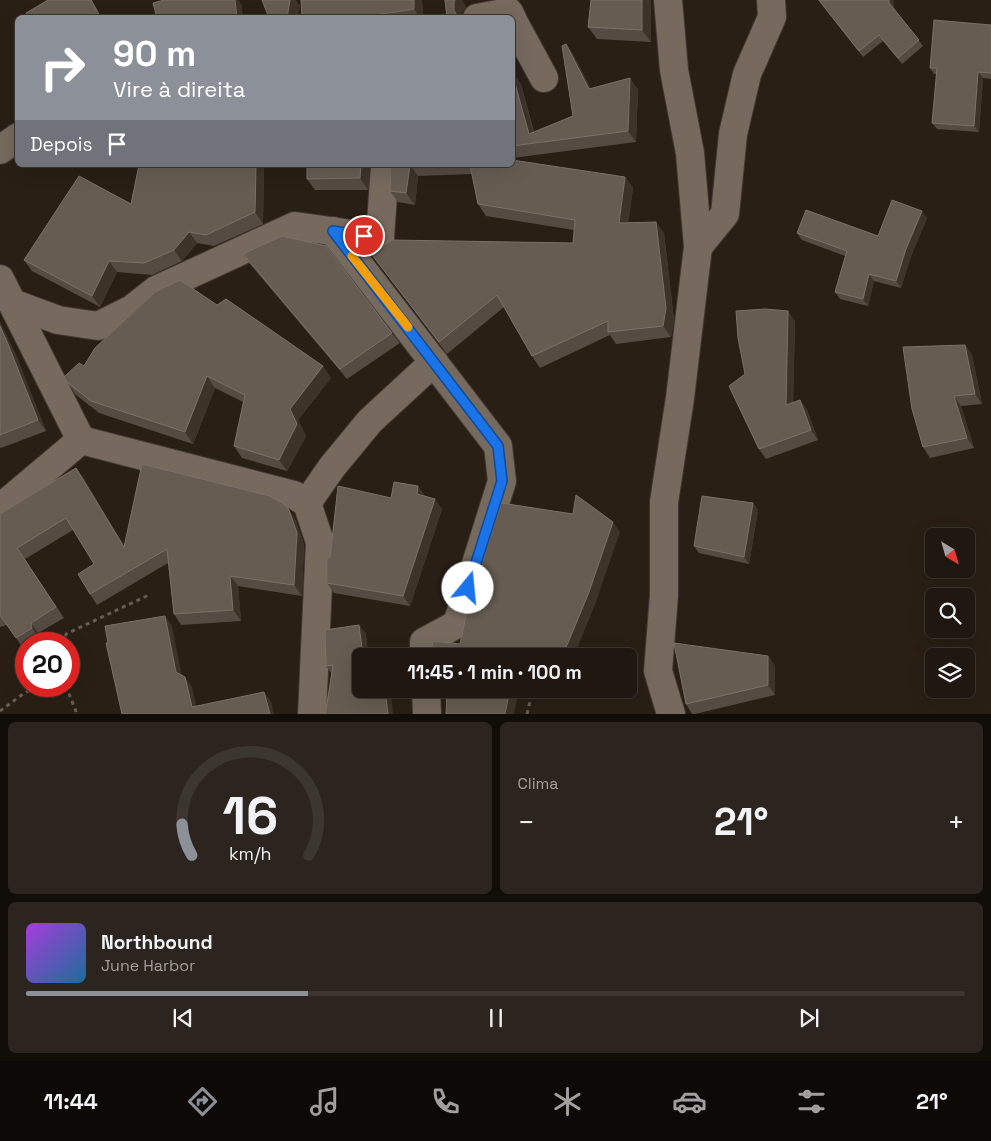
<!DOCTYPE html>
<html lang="pt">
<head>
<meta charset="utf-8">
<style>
  body { margin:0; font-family:"Space Grotesk",sans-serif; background:#2c241e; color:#f1f3f6; height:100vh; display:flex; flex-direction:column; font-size:19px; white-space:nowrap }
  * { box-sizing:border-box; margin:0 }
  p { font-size:16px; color:#a19f9f }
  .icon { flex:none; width:28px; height:28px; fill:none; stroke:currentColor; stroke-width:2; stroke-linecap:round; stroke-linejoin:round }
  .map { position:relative; height:714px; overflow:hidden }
  .sheet { display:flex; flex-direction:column; gap:8px; padding:8px; background:#110d09; flex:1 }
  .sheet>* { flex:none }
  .hud { position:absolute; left:15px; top:15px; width:500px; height:152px; border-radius:8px; box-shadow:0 5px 20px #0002,0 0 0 1px #3c3630; background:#8c9099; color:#fff; overflow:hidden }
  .needle { width:32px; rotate:143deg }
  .buttons { position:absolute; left:925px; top:528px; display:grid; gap:10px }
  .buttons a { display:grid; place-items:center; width:50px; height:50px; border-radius:8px; background:#1f1710; box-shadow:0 5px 20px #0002,0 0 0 1px #3c3630; font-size:25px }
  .speed { position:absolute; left:15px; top:632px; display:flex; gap:10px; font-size:25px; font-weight:700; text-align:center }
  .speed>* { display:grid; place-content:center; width:65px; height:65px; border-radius:50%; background:#1f1710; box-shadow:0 5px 20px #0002,0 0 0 1px #3c3630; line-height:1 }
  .speed .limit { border:8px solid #d22; background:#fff; color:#111 }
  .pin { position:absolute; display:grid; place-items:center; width:42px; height:42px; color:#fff; margin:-21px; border:2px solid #fff; border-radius:50%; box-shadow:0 1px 5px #0007 }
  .me { position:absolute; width:55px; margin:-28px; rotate:17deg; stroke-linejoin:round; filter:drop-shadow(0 0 4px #0008) }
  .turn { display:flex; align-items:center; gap:18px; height:105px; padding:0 15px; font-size:22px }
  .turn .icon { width:65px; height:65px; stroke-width:2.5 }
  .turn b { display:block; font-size:35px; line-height:42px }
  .then { display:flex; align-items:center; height:48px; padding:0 15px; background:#0003; gap:10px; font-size:19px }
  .big { font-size:38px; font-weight:700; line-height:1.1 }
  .sheet .tile { flex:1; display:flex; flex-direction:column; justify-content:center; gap:8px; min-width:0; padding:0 18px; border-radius:8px; background:#2c241e }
  .sheet .dial { align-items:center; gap:0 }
  .dial svg { height:130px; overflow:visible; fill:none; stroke:#3c3630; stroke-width:7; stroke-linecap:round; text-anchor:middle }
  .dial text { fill:#f1f3f6; stroke:none }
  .song { display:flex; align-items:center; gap:15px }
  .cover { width:60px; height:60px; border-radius:8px; background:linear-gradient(135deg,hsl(280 70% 55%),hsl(200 70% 35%)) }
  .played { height:5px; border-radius:2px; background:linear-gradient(90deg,#8c9099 30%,#3c3630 30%) }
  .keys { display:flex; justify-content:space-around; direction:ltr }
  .heat { display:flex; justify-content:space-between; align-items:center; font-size:28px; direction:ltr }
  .sheet .tiles { flex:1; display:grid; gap:8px; grid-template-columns:1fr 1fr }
  .tile:last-child { grid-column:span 2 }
  .trip { position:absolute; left:352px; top:648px; width:285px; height:50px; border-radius:8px; background:#1f1710; box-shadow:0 5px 20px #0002,0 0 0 1px #3c3630; font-weight:700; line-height:50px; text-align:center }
  .menu { display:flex; height:80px; justify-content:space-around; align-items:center; background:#0c0906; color:#a19f9f }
  .menu .icon { width:35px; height:35px }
  .menu .active { color:#8c9099 }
  .menu b { font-size:22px; color:#f1f3f6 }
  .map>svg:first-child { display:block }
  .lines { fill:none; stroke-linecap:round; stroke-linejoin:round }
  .minor-casing { stroke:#413833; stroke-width:30 }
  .path { stroke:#665d54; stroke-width:3; stroke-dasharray:4 4; stroke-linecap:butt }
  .minor { stroke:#766a5f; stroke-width:28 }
  .wall { fill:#564b42 }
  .shaded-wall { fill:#3d3329 }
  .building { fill:#665c52; stroke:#7a7168 }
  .route-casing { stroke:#114b97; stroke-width:12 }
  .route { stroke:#1a73e8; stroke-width:9 }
  .slow { stroke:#f59e0b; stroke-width:9 }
</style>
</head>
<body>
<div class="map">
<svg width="991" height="714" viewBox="0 0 991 714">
  <rect width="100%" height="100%" fill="#291f15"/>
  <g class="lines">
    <defs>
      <g id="minor">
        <polyline points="668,0 674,70 690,153 698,247 680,398 664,502 664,595 658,671 671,714"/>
        <polyline points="477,18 509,12 512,18"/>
        <polyline points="512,19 544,78"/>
        <polyline points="0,150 18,137"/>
        <polyline points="333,231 498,446 502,481 457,624 424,642 424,656"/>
        <polyline points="698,247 725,214 733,134 747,74 772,17 771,0"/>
        <polyline points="0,279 81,440 294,495 307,503 320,542 312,714"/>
        <polyline points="12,303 58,320 98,326 132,309 156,290 295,226 380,238 385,165"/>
        <polyline points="307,503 332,467 370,421 434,362"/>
        <polyline points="0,508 81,440"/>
        <polyline points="426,689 427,714"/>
      </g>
    </defs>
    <!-- minor casing -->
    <use href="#minor" class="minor-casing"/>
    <!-- path -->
    <g class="path">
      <polyline points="64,644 66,634 151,594"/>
      <polyline points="66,686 77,714"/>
      <polyline points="0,711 23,694 37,686"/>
      <polyline points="527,714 533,689"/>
    </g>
    <!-- minor -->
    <use href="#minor" class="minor"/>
  </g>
  <!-- wall -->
  <g class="wall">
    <polygon points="422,0 423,18 302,18"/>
    <polygon points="591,0 651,0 651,42 597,39 588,27"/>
    <polygon points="818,0 893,0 894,8 923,46 902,64 883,41 863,57"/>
    <polygon points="991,25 991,79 983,78 979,132 937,129 932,123 937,74 934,74 930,68"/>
    <polygon points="566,44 574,56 591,89 638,89 636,142 512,158 512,73 521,84 534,132 573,116"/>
    <polygon points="139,165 264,165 263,224 214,246 197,243 182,261 152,275 117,272 100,307 32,271 24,260 131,204"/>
    <polygon points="371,165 368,190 315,190 307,179"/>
    <polygon points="391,165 512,165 625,177 633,188 628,222 664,233 674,320 671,337 616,344 610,335 540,368 532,356 504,307 447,354 372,255 573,243 574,230 486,216 478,204 472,174 418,176 415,205 398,202 390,191"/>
    <polygon points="927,218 911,256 901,288 874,281 868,306 840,299 835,292 845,256 802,240 797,233 878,236"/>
    <polygon points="243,254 392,333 400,343 347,379 250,264"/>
    <polygon points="217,305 331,378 298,420 306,436 287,471 242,458 234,446 243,402 215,388 193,444 99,413 76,395 68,383 84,366"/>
    <polygon points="795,321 793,402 800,400 807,410 818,440 766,459 759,449 745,374"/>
    <polygon points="0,322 16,355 46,431 1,448 0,447"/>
    <polygon points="965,345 972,355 982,404 961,406 974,448 930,458 923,447"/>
    <polygon points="76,468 84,479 124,546 289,510 296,521 304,544 302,596 238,586 241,621 181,625 174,614 168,563 97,605 90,594 94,564 73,530 25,559 64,618 38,633 40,639 31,644 26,644 26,647 23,648 7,625 0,627 0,514"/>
    <polygon points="425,496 442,509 410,606 334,593 327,583 330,558 391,498"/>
    <polygon points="753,503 758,510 749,564 699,553 694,546"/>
    <polygon points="359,625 366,634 368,656 361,656 332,674 326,666"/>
    <polygon points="768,656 775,666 775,695 695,714 692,714 686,704"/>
    <polygon points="535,689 554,689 552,695"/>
  </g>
  <!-- shaded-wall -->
  <g class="shaded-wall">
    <polygon points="91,0 92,0 102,18 101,18"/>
    <polygon points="235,0 238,0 242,5 243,18 237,18"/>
    <polygon points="290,0 296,0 300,6 298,18 287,18"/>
    <polygon points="414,0 422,0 423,18 420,18 414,9"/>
    <polygon points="455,0 463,0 466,8 462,13 462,18 458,18 454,10 454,2"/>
    <polygon points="642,0 651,0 651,42 642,30"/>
    <polygon points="889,0 893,0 894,9 889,3"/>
    <polygon points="566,44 574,56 597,101 589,89"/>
    <polygon points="978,72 983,78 979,132 974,126"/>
    <polygon points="513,73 521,84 536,143 529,134"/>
    <polygon points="630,78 638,89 636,142 628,131"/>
    <polygon points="256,165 264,165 263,224 255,212"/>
    <polygon points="361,165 371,165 368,190 360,178"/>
    <polygon points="410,165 418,176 415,205 406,193"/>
    <polygon points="625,177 633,188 627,234 619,223"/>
    <polygon points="922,211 927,218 911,256 901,288 896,281 906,249"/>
    <polygon points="656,222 664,233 674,320 671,337 663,326"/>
    <polygon points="189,232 197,243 182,261 174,250"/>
    <polygon points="109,261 117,272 100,307 92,296"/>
    <polygon points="869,274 874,281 868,306 863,299"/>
    <polygon points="788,311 795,321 793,415 786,405"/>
    <polygon points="0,322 16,355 46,431 38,420 0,326"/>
    <polygon points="965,345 972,355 982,404 975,394"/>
    <polygon points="323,366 331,378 298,420 306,436 287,471 279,460 290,409"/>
    <polygon points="207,376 215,388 193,444 185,432"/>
    <polygon points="954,396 961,406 974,448 967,438"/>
    <polygon points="800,400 807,410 818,440 811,430"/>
    <polygon points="76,468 84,479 131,558 124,547"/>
    <polygon points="418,486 425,496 417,494"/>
    <polygon points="435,499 442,509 410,606 403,596"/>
    <polygon points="753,503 758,510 749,564 744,557"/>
    <polygon points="289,510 296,521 304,544 302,596 294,585"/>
    <polygon points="613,522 620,532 596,602 574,656 564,656 563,655"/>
    <polygon points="230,576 238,586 241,621 233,610"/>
    <polygon points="165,616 172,626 183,682 176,672"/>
    <polygon points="31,623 38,633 40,639 32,628"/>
    <polygon points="359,625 366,634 368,656 363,656"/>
    <polygon points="768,656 775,666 775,695 768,685"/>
    <polygon points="185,677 192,687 198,714 192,707"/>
    <polygon points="385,689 391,689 393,714 388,714"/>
    <polygon points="510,689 519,689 514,714 505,714"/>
    <polygon points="548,689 554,689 552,695"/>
    <polygon points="264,692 271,702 274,714 270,714"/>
  </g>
  <!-- building -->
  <g class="building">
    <polygon points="48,0 91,0 101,18 29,18 26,13"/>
    <polygon points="164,0 235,0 237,18 157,18 153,3"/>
    <polygon points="262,0 290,0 287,18 269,18"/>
    <polygon points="301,0 414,0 414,9 375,15 374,18 302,18"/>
    <polygon points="445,0 455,0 454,2 454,10 458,18 447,18"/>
    <polygon points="591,0 642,0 642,30 588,27"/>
    <polygon points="819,0 889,0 889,3 919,40 898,58 879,35 859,51"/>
    <polygon points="934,20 991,25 991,73 978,72 974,126 932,123 937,68 930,68"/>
    <polygon points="566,44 589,89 630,78 628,131 512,146 512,73 529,134 573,116 562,46"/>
    <polygon points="512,160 625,177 619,223 656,222 666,308 663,326 608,332 608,321 532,356 497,295 439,342 372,255 391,240 573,243 575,220 478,204 470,165 512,165"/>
    <polygon points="139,165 256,165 255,212 206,235 189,232 174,250 144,263 109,261 92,296 24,260 79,176 131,204"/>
    <polygon points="307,165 361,165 360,178 307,179"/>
    <polygon points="391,165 410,165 406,193 390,191"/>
    <polygon points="892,200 922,211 906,249 896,281 869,274 863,299 835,292 847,251 797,233 806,210 878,236"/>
    <polygon points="282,236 326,246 392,333 340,369 243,254"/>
    <polygon points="180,280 217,305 226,299 323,366 290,409 297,424 279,460 234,446 245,395 207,376 185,432 91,401 68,383 64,377 79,363 84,366 95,348 155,292"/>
    <polygon points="765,309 788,311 786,405 800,400 811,430 759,449 729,386 745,374 738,338 736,311"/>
    <polygon points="0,326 8,344 38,420 0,435"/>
    <polygon points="965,345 975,394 954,396 967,438 923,447 912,409 903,347"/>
    <polygon points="142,464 270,496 284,504 289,510 297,533 294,585 230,576 233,610 174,614 167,549 90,594 78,574 94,564 66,518 17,548 56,607 31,623 32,628 16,638 0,615 0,514 76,468 124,547"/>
    <polygon points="394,482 418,486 417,494 435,499 403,596 327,583 327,555 330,558 338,486 391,498"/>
    <polygon points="576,495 613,522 589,592 563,655 557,656 428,656 431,653 433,641 460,644 467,611 501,503 573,514"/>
    <polygon points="702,496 753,503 744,557 694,546"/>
    <polygon points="165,616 176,672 185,677 192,707 264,692 270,714 122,714 106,643 108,643 105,626"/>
    <polygon points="359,625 363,656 361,656 361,689 385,689 388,714 326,714 326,710 333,665 326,666 325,630"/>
    <polygon points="674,643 768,656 768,685 686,704"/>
    <polygon points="447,689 510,689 505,714 446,714"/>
  </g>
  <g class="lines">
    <defs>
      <polyline id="route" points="364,236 333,231 498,446 502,481 468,588"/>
    </defs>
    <!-- route casing -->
    <use href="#route" class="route-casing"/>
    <!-- route -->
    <use href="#route" class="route"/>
    <!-- slow -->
    <polyline class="slow" points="352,256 408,327"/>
  </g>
</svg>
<div class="buttons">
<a><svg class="needle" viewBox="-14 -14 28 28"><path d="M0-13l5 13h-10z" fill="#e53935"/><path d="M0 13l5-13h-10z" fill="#a19f9f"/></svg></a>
<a><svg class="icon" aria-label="search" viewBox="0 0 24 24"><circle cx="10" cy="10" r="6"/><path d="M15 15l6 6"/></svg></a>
<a><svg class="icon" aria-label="layers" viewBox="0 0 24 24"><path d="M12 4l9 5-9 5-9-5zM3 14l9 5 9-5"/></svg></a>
</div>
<div class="speed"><div class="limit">20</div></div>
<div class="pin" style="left:364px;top:236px;background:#d93025"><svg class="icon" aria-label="arrive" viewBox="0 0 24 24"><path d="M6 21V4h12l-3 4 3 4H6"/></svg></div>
<svg class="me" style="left:468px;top:588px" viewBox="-20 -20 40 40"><circle r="19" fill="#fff"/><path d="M0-13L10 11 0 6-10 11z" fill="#1a73e8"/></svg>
<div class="trip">11:45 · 1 min · 100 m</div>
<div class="hud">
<div class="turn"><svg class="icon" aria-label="right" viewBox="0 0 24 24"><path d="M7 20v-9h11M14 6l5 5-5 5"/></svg><div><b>90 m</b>Vire à direita</div></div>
<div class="then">Depois<svg class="icon" aria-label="arrive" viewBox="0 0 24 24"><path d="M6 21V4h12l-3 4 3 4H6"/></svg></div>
</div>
</div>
<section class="sheet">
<div class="tiles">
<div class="tile dial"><svg viewBox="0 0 100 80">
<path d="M14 69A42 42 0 1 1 86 69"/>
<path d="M14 69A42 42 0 0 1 8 50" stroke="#8c9099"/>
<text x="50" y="56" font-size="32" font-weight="700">16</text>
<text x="50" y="72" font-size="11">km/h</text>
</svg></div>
<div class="tile"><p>Clima</p>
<div class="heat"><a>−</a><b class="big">21°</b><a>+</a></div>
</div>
<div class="tile">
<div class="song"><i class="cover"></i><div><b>Northbound</b><p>June Harbor</p></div></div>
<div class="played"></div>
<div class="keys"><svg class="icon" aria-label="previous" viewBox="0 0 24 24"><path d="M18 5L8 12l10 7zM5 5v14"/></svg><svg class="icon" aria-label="pause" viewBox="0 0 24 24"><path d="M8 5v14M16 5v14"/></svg><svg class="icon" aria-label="next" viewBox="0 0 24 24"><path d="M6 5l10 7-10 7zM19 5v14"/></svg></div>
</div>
</div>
</section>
<nav class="menu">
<b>11:44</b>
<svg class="icon active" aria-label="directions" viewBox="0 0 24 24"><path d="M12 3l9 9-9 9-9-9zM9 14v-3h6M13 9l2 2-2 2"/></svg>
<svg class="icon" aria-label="music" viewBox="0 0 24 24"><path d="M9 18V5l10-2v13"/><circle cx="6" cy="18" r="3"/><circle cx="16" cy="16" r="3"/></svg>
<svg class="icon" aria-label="phone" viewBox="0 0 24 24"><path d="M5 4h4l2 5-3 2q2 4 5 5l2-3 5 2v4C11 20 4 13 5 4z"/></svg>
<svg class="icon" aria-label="climate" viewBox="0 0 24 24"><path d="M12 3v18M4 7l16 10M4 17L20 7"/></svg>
<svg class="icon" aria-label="car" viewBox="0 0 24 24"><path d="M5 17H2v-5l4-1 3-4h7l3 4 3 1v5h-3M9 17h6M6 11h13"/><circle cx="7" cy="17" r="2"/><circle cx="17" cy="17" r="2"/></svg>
<svg class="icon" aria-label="filters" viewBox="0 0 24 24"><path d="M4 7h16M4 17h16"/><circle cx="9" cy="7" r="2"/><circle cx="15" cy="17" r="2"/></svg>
<b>21°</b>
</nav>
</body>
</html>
